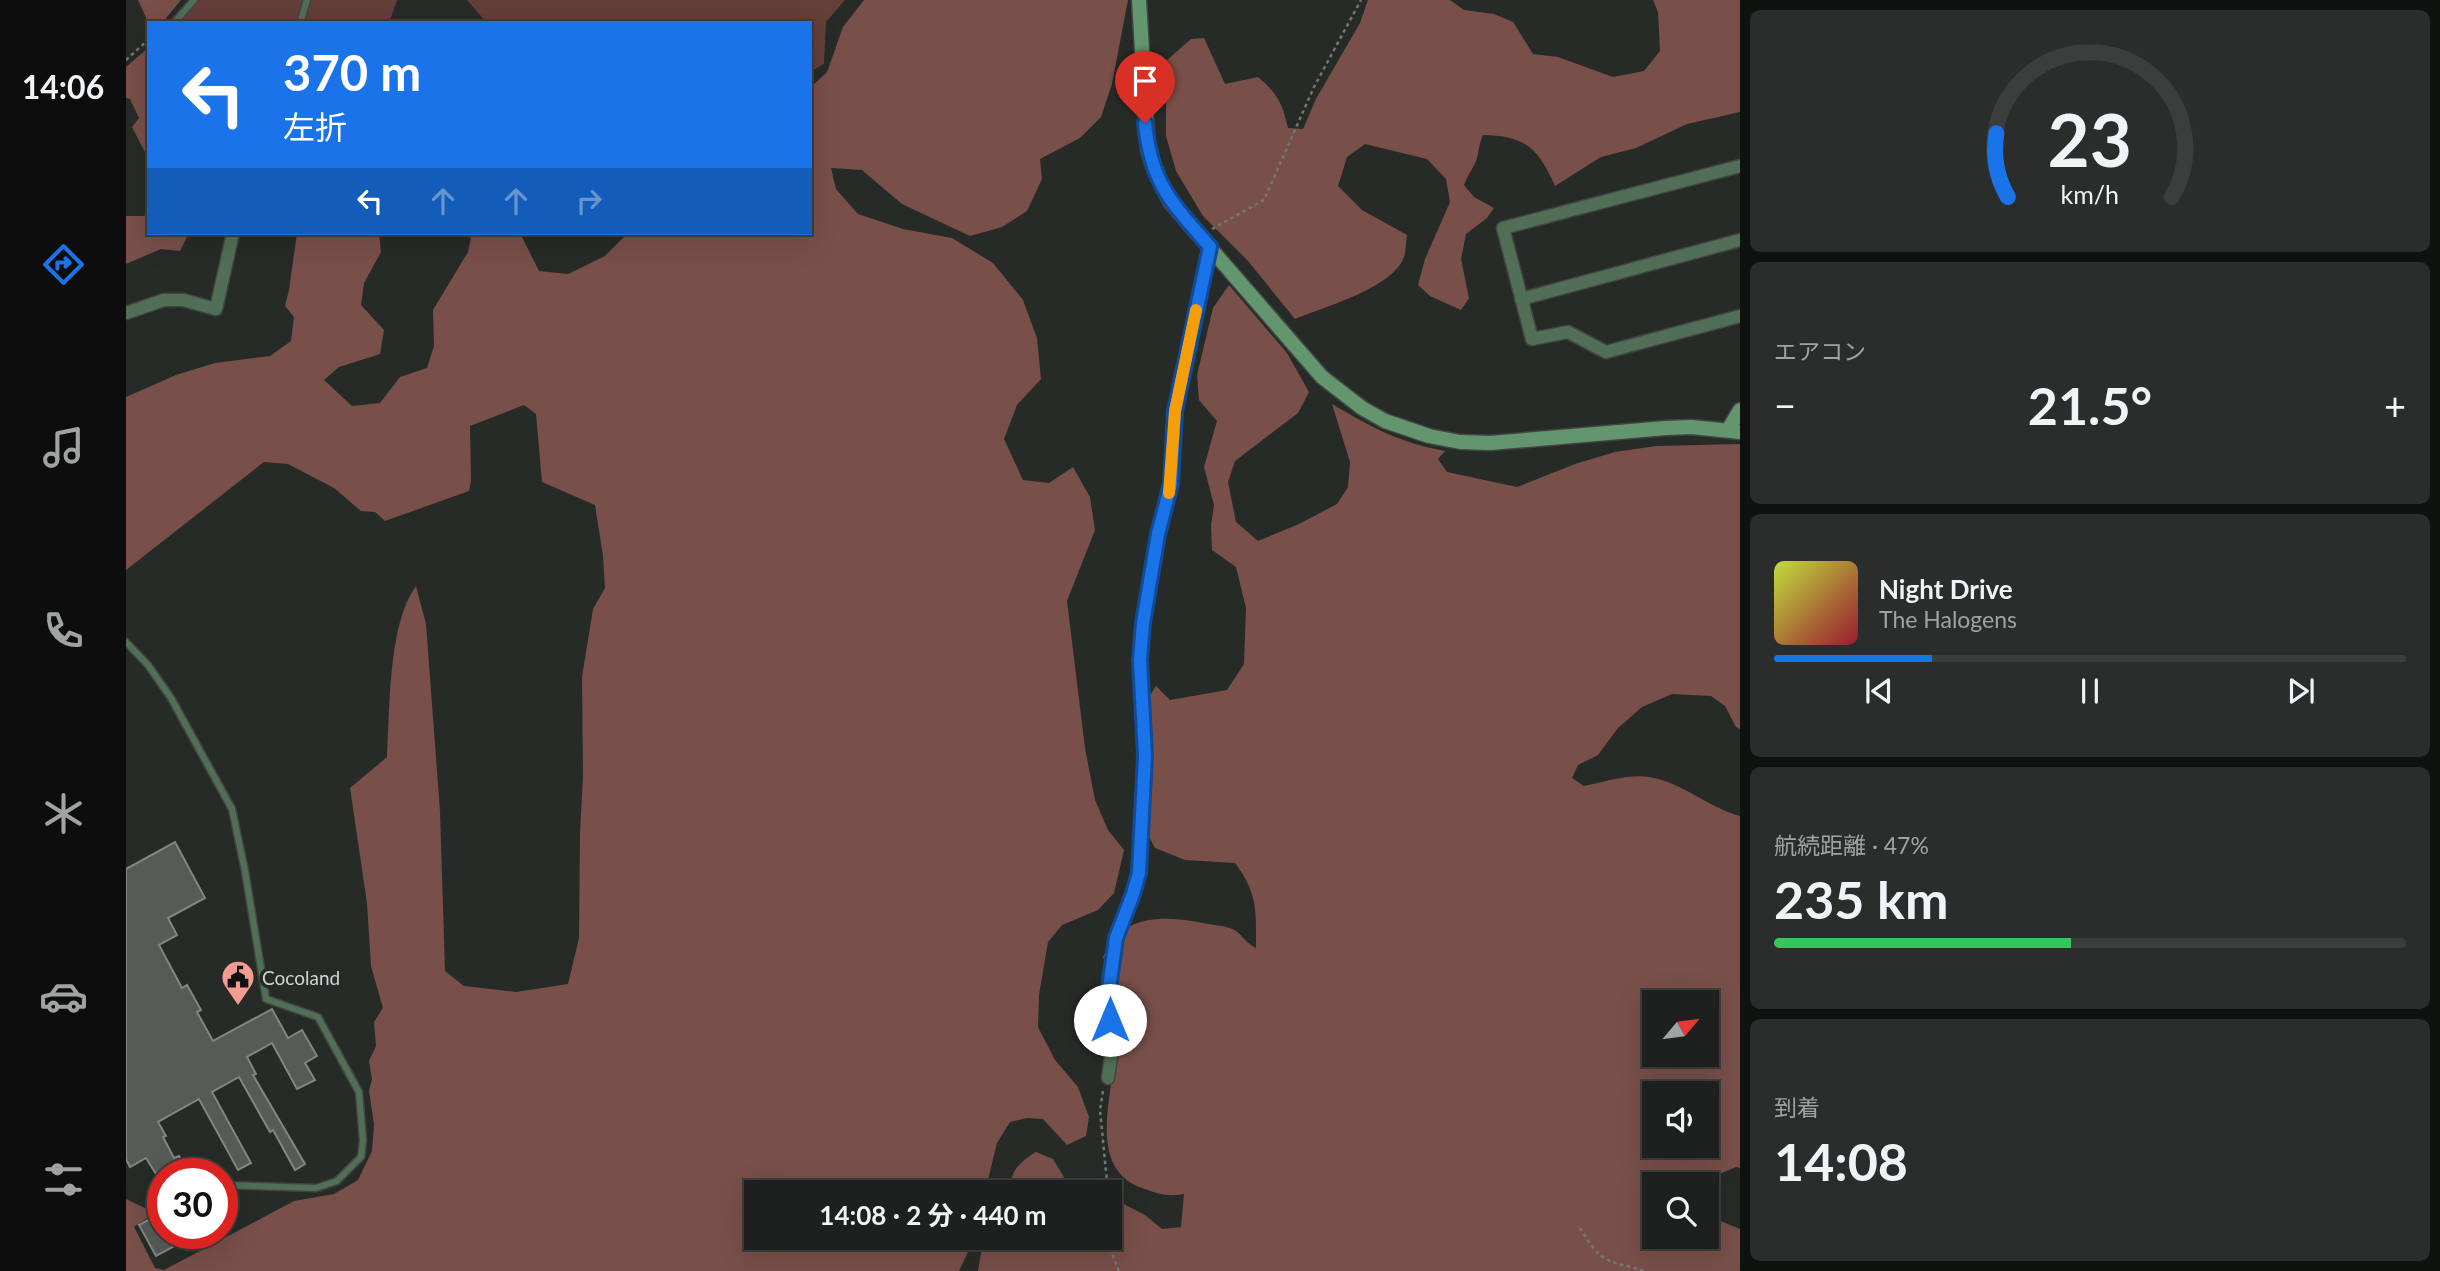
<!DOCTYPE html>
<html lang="ja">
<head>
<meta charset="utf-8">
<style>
  body { margin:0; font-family:Lato,"Noto Sans JP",sans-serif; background:#2a2d2b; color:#f1f3f6; height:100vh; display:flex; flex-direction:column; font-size:26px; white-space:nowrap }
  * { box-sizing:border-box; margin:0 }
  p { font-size:23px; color:#a0a3a4 }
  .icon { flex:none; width:38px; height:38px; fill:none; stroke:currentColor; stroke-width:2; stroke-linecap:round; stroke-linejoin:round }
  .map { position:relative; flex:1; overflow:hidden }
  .panel { display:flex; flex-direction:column; gap:10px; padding:10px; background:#101210; width:700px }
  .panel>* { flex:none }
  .banner { position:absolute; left:21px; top:21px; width:665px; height:214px; border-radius:0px; box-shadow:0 7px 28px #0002,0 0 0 2px #3b3e3c; background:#1a73e8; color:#fff; overflow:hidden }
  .needle { width:46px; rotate:61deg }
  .controls { position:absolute; left:1516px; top:990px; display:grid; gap:14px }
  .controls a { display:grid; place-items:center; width:77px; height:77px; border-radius:0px; background:#1d201e; box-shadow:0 7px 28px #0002,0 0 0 2px #3b3e3c; font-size:35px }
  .speed { position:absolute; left:21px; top:1158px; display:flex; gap:14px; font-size:35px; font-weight:700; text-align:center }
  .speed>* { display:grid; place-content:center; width:91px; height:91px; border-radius:50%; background:#1d201e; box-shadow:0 7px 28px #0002,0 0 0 2px #3b3e3c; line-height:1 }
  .speed .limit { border:10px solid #d22; background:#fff; color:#111 }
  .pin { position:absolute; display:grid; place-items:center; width:60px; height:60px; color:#fff; margin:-72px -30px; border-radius:50% 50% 50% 0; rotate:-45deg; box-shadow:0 0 7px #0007 }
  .pin .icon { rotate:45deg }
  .me { position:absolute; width:77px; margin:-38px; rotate:0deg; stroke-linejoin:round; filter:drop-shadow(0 0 5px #0008) }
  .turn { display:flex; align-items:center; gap:24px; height:147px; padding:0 21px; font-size:32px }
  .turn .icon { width:91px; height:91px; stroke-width:2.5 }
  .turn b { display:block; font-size:49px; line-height:60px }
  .lanes { display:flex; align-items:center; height:66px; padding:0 21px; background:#0003; justify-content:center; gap:35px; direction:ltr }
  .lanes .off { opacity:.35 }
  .big { font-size:52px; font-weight:700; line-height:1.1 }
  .panel .tile { flex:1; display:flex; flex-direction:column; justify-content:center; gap:10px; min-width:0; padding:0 24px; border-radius:10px; background:#2a2d2b }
  .panel .dial { align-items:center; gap:0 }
  .dial svg { height:182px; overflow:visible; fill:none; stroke:#3b3e3c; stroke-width:7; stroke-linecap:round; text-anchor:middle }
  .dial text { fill:#f1f3f6; stroke:none }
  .song { display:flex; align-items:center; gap:21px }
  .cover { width:84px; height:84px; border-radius:10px; background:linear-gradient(135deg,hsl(70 70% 55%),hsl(350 70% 35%)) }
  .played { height:7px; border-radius:4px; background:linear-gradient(90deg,#1a73e8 25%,#3b3e3c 25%) }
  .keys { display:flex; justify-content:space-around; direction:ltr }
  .heat { display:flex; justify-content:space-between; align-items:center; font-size:38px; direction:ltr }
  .charge { height:10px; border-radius:5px; background:linear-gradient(90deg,#34c759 47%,#3b3e3c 0) }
  .trip { position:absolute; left:618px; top:1180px; width:378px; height:70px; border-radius:0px; background:#1d201e; box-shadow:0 7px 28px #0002,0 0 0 2px #3b3e3c; font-weight:700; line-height:70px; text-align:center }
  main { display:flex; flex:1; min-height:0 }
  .tab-bar { display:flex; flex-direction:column; width:126px; justify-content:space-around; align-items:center; background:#0c0d0c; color:#a0a3a4 }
  .tab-bar .icon { width:49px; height:49px }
  .tab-bar .current { color:#1a73e8 }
  .tab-bar b { font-size:32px; color:#f1f3f6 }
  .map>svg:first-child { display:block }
  .green { fill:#643e39 }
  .forest { fill:#784f49; fill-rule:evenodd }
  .building { fill:#565b57; stroke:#818682; stroke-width:2 }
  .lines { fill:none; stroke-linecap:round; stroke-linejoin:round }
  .lane-casing { stroke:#424643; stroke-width:9 }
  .street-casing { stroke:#424643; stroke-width:15 }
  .secondary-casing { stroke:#424643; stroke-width:17 }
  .path { stroke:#737774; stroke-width:2.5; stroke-dasharray:3.5 3.5; stroke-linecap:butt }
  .lane { stroke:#506f56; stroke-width:6 }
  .street { stroke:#506f56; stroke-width:12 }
  .secondary { stroke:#63956e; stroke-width:14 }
  .route-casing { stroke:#114b97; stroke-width:18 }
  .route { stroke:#1a73e8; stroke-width:12 }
  .slow { stroke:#f59e0b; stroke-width:12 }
  .labels { text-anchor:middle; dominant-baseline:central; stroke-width:7; stroke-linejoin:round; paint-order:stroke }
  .poi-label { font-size:19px; fill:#d1d4d2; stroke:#272b28; text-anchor:start }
</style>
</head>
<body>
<main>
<nav class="tab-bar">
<b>14:06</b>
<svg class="icon current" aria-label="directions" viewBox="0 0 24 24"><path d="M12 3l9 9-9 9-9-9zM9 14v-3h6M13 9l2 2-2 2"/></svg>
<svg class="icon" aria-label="music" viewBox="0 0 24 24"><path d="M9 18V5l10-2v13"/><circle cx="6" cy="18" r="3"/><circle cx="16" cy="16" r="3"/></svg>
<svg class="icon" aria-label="phone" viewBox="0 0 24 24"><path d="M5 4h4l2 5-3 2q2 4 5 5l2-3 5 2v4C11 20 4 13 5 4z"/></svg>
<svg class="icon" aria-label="climate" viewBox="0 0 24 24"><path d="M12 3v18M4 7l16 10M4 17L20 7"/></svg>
<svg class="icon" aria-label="car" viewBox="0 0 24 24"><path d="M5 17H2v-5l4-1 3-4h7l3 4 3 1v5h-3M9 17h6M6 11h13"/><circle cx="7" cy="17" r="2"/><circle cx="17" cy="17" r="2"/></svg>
<svg class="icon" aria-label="filters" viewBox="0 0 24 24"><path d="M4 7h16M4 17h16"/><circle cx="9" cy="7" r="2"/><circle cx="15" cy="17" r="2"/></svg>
</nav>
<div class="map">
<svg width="1614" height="1271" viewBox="0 0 1614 1271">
  <rect width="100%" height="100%" fill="#272b28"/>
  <!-- green -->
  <g class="green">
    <polygon points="63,0 271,0 263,23 45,23 44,20"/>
    <polygon points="341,0 719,0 700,22 698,64 684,72 684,23 361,23"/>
  </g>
  <!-- forest -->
  <g class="forest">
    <polygon points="12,0 55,0 40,18 42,23 23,24"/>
    <path d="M738,0H1002L986,84L975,117L954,138L914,159L916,179L901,211L876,227L844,236L776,204L736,170L705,168L710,189L732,214L777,229L826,238L867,263L897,300L911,338L915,379L891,405L878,439L897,480L923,483L947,467L964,497L969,530L941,601L959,748L969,800L982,830L998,850L988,893L972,910L936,925L922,942L913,995L912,1027L929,1060L952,1087L963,1117L960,1136L941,1145L917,1119L901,1118L884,1122L871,1143L859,1192H630V1237H849L833,1271H0V1199L21,1209L24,1216L8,1227L29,1268L38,1270L168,1201L208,1194L232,1180L246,1151L248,1124L243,1091L246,1079L243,1061L250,1046L248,1022L257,1008L245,966L241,903L224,788L261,757C264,710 262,624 290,586L300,624L314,811L319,971L338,986L390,992L442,984L453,938L454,833L457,776L456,677L467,609L479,588L477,556L469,505L416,482L410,414L398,405L344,426L345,481L343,491L259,521L249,512L235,511L208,488L162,464L138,462L0,570V397L50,375L89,363L144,356L165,341L168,317L159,306L163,290L171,233H253L255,252L238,283L235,305L258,330L254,354L213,367L198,380L226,406L254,403L274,377L301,368L308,346L307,310L342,252L345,238L336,233H394L413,271L442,274L479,256L502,233H684V88L701,72L717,27Z"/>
    <path d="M1242,0H1324L1338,10L1368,14L1387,22L1407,54L1432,57L1487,77L1518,71L1534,51L1532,12L1527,0H1614V112L1561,124L1510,148L1475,157L1429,186C1412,148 1400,136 1357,135C1353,144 1353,150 1351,158C1350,164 1341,176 1338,185L1348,197L1368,208L1361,218L1340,234L1335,259L1343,298L1335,310L1304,296L1292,285L1299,259L1324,202L1320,179L1301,159L1239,144L1221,157L1212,186L1236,210L1281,235C1280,242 1280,250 1278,257C1267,288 1198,307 1169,319L1122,261L1077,216L1050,171L1040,136V61L1065,39L1078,38L1099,84L1132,77C1152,94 1156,103 1162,128L1177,129L1190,99L1234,23Z"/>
    <polygon points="23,47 23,160 6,127 13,118 4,99 0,98 0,67"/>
    <polygon points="23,212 23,233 63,233 54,251 35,249 0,264 0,216 18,216"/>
    <path d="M1103,285L1161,353L1183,392L1172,413L1109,461L1102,482L1110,522L1132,541L1173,524L1211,504L1222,487L1224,462L1206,404C1247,428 1272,442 1319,451L1312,459L1321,472L1391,487L1449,464L1489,452L1530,446L1614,444V729L1610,727L1599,706L1585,696L1546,694L1516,707L1492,728L1472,755L1452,765L1446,778L1458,786C1479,782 1502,774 1523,777C1556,782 1583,808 1614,816V1168L1610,1167L1567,1185H1528V1237H1580V1215L1614,1229V1271H852L856,1247L866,1237H984V1197L1019,1215L1036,1229L1055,1227L1058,1194C1040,1197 1033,1194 1016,1188C962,1169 985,1099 989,1057C991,1034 991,1010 989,986C988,976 981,966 977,957C995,914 1037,915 1077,923C1086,925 1095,925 1104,928C1114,931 1120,944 1130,948C1130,912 1132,893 1109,863L1059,860L1029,848L1021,833L1025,802L1023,697L1030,686L1044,700L1101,690L1118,664L1120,608L1110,567L1086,550L1085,525L1088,505L1078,467L1091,421L1073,400L1071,375L1087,308ZM1528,1003H1580V1055H1528ZM1528,1094H1580V1146H1528Z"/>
    <path d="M910,1152L927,1159L942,1184L950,1192H885C882,1172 894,1162 910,1152Z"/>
  </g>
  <!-- building -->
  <g class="building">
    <polygon points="49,842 79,898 42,918 51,935 33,945 56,988 61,985 75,1010 71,1012 87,1041 146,1009 162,1038 176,1030 191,1056 179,1063 189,1080 171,1089 146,1043 121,1057 130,1074 127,1075 179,1164 169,1170 147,1130 144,1132 113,1077 86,1092 125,1163 112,1170 73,1099 32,1122 40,1136 37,1137 48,1158 53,1156 63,1174 30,1174 20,1158 4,1167 0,1159 0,869"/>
    <polygon points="37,1212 37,1234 71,1234 30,1256 13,1225"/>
  </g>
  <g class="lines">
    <defs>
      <g id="lane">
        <polyline points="48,23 68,0"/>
        <polyline points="174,23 181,0"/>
        <polyline points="0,642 22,665 45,698 106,809 119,871 140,999 192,1017 233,1092 237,1141 235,1157 211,1181 190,1188 96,1185"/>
      </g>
      <g id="street">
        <polyline points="1614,166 1377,228 1406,339 1442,332 1480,352 1614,316"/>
        <polyline points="1395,299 1614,240"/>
        <polyline points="0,313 38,300 57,300 90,309 107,233"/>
        <polyline points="982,1078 985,1057 983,988 990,938 1013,873 1019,756 1014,660 1017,623 1037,512 1045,484 1049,411 1084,247"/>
      </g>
      <g id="secondary">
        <path d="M1013,0L1022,150C1027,170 1035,186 1045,203L1196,377L1236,408L1259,421L1303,436L1334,442L1364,443L1540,428L1566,427L1614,432"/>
        <polyline points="1602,430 1614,410"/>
      </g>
    </defs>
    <!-- lane casing -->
    <use href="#lane" class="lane-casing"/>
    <!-- street casing -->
    <use href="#street" class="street-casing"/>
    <!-- secondary casing -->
    <use href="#secondary" class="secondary-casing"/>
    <!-- path -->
    <g class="path">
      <polyline points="0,60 23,39"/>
      <polyline points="1086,229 1138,200 1188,87 1235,0"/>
      <polyline points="977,1091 974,1110 982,1192"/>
      <polyline points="984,1199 986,1254 993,1271"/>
      <path d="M1454,1228C1476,1265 1481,1260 1519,1271"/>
    </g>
    <!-- lane -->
    <use href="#lane" class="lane"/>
    <!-- street -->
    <use href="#street" class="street"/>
    <!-- secondary -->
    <use href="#secondary" class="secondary"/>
  </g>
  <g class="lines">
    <defs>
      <path id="route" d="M984,1020L983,988L990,938L1007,894L1013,873L1019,756L1014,660L1017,623L1032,534L1045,484L1049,411L1084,247C1046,203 1025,184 1019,123"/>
    </defs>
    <!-- route casing -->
    <use href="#route" class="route-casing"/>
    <!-- route -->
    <use href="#route" class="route"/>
    <!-- slow -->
    <polyline class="slow" points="1043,493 1049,411 1070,310"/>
  </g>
  <!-- icons -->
  <defs>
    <symbol id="civic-pin" viewBox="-11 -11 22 30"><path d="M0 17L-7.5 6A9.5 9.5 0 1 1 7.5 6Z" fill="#f59c90" stroke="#272b28"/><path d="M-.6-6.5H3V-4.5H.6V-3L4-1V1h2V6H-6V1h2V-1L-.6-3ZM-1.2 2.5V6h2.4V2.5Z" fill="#111"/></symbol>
  </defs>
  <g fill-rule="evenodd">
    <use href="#civic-pin" x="93" y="958" width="38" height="52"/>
  </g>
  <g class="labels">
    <!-- poi labels -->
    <g class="poi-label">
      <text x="136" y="977">Cocoland</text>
    </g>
  </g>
</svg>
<div class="controls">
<a><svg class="needle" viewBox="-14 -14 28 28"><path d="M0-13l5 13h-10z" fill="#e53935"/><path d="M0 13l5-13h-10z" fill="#a0a3a4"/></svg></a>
<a><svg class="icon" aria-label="sound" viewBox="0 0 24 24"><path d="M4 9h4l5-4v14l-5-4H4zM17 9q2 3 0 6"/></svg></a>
<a><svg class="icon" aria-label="search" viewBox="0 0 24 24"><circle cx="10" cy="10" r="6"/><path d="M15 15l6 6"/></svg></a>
</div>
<div class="speed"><div class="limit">30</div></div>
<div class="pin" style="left:1019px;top:123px;background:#d93025"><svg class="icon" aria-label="arrive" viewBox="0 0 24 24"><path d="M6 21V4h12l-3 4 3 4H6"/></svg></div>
<svg class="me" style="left:984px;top:1020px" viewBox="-20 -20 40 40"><circle r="19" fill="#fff"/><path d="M0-13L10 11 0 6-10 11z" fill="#1a73e8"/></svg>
<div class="trip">14:08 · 2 分 · 440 m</div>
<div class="banner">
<div class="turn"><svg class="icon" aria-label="left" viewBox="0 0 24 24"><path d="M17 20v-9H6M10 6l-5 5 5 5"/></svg><div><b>370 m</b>左折</div></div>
<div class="lanes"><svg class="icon" aria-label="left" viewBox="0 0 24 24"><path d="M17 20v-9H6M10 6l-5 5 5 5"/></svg><svg class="icon off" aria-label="ahead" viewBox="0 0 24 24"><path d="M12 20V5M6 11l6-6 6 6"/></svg><svg class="icon off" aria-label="ahead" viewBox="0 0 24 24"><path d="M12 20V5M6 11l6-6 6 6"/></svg><svg class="icon off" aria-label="right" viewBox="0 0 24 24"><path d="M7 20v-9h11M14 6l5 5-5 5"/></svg></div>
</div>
</div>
<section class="panel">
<div class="tile dial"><svg viewBox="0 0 100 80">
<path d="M14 69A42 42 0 1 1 86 69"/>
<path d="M14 69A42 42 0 0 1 9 41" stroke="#1a73e8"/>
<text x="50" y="56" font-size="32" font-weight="700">23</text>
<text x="50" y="72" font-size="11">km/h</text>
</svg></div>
<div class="tile"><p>エアコン</p>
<div class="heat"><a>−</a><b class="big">21.5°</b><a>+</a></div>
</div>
<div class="tile">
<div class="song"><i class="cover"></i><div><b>Night Drive</b><p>The Halogens</p></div></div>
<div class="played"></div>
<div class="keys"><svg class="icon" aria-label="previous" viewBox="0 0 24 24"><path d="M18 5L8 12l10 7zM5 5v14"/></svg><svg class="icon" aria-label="pause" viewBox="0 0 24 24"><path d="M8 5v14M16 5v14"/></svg><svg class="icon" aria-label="next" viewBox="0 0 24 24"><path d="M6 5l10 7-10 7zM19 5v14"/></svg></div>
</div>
<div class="tile"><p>航続距離 · 47%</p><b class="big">235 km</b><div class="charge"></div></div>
<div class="tile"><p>到着</p><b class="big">14:08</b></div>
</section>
</main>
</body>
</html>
